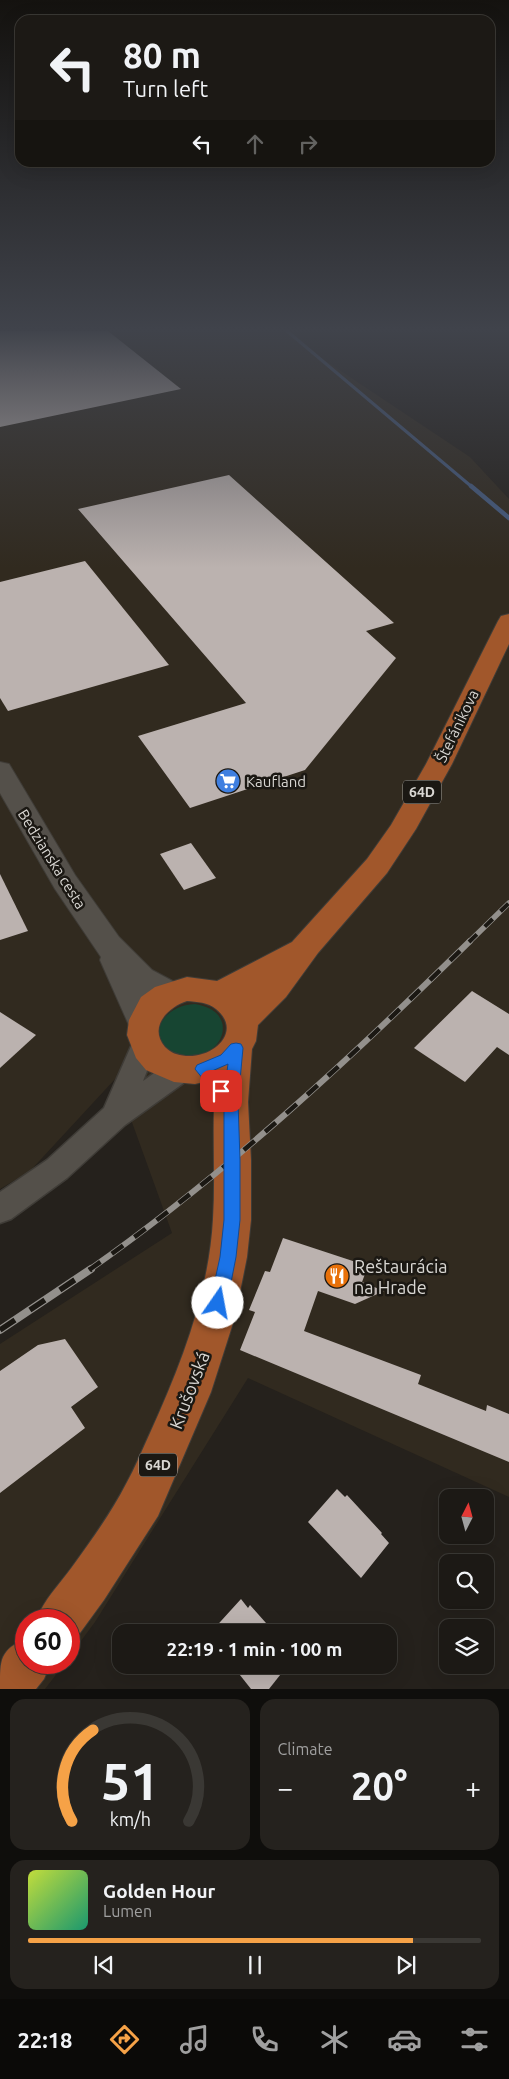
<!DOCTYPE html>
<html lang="en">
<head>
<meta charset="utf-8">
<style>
  body { margin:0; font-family:Ubuntu,sans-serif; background:#25221e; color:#f1f3f6; height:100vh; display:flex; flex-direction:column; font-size:19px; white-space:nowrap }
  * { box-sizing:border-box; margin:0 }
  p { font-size:16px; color:#a0a0a0 }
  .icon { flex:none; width:28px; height:28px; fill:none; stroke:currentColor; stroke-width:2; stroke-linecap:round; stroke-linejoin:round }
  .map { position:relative; height:1689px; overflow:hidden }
  .panel { display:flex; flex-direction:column; gap:10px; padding:10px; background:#0f0e0c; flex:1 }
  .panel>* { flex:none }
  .hud { position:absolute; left:15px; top:15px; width:480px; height:152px; border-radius:15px; box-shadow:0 5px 20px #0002,0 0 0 1px #3a3834; background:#1c1915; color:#f1f3f6; overflow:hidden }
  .needle { width:32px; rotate:6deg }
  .tools { position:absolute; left:439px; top:1489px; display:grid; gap:10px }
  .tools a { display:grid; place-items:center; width:55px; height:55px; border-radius:10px; background:#1c1915; box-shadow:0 5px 20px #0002,0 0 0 1px #3a3834; font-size:25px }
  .speed { position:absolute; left:15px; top:1609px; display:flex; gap:10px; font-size:25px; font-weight:700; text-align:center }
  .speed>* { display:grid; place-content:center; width:65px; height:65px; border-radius:50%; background:#1c1915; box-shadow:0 5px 20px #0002,0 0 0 1px #3a3834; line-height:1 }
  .speed .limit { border:8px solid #d22; background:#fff; color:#111 }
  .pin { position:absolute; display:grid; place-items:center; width:42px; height:42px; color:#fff; margin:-21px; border-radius:10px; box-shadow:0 2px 8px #0006 }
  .me { position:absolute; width:55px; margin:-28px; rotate:12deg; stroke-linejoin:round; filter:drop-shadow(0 0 4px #0008) }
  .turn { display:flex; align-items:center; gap:18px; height:105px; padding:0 25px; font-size:22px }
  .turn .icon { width:65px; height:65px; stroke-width:2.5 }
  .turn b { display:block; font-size:35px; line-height:42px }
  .lanes { display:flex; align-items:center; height:48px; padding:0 25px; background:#0003; justify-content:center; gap:25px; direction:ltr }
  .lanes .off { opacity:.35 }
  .big { font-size:38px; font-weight:600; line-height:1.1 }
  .panel .widget { flex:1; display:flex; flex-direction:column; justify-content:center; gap:8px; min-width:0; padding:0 18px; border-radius:15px; background:#25221e }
  .panel .dial { align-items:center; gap:0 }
  .dial svg { height:130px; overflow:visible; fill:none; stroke:#3a3834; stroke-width:7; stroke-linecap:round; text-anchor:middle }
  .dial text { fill:#f1f3f6; stroke:none }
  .song { display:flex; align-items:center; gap:15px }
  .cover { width:60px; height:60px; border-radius:8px; background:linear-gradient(135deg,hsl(70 70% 55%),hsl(160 70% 35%)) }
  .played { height:5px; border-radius:2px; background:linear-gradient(90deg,#f6a247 85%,#3a3834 85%) }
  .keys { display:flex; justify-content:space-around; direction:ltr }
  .heat { display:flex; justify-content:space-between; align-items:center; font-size:28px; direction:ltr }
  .panel .tiles { flex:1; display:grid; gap:10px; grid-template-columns:1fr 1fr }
  .widget:last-child { grid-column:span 2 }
  .trip { position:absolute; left:112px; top:1624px; width:285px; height:50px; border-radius:15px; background:#1c1915; box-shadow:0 5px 20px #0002,0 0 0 1px #3a3834; font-weight:600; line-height:50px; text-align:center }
  .tabs { display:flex; height:80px; justify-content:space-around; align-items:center; background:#0b0a08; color:#a0a0a0 }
  .tabs .icon { width:35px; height:35px }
  .tabs .selected { color:#f6a247 }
  .tabs b { font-size:22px; color:#f1f3f6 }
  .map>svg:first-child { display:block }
  .built { fill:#312a1f }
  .green { fill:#174532 }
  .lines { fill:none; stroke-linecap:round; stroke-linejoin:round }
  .stream-far1 { stroke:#465c81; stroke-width:3 }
  .stream { stroke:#465c81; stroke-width:4.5 }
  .building { fill:#bbb2af }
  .minor-casing { stroke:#3f3c37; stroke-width:3 }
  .tertiary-casing { stroke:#3f3c37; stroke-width:2 }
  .primary-casing { stroke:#3f3c37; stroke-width:2 }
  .minor { fill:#54504a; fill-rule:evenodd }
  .tertiary { fill:#54504a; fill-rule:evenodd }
  .primary { fill:#a1572b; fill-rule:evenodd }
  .rail-far2-casing { stroke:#93908c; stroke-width:5.5 }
  .rail-far1-casing { stroke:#93908c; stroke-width:6 }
  .rail-casing { stroke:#93908c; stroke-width:8 }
  .rail-far2 { stroke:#1b1813; stroke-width:4; stroke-dasharray:11; stroke-linecap:butt }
  .rail-far1 { stroke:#1b1813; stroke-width:4.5; stroke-dasharray:14; stroke-linecap:butt }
  .rail { stroke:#1b1813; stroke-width:5.5; stroke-dasharray:18; stroke-linecap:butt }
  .route { fill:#1a73e8; stroke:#114b97; fill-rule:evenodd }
  .labels { text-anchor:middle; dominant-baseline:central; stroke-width:5; stroke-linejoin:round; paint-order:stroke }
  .shield { fill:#1b1813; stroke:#a09e99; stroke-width:1 }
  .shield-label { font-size:14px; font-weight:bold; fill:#d9d7d3 }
  .street-label { font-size:15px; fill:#d9d7d3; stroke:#1b1813 }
  .poi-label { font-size:15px; fill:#d9d7d3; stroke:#1b1813; text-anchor:start }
  .near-poi-label { font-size:18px; fill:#d9d7d3; stroke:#1b1813; text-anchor:start }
  .near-street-label { font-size:18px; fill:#d9d7d3; stroke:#1b1813 }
</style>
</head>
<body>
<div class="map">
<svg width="509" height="1689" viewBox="0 0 509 1689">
  <rect width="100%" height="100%" fill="#25211c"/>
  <!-- built -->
  <polygon class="built" points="0,331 288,331 314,353 470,457 509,499 509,1497 248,1378 95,1622 69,1657 69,1620 26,1620 26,1662 65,1663 45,1689 0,1689 0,1344 172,1233 116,1078 30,1171 0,1189"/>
  <!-- green -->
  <path class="green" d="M195,1004C245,1012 220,1066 180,1055C141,1044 160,1005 195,1004Z"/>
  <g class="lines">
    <!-- stream-far1 -->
    <polyline class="stream-far1" points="287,331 472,487"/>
    <!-- stream -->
    <polyline class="stream" points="471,486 509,518"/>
  </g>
  <!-- building -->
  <g class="building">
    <polygon points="0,331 108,331 181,389 0,427"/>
    <polygon points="229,475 394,623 366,631 396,658 305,770 190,808 138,736 246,703 78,509"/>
    <polygon points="85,561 169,665 8,711 0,698 0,582"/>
    <polygon points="191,843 216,878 184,890 160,854"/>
    <polygon points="0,874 28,931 0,940"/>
    <polygon points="472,991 509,1014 509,1055 497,1047 465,1082 414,1048"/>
    <polygon points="0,1012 36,1035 0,1068"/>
    <polygon points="283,1238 368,1266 362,1282 384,1291 355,1304 318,1291 304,1331 421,1375 418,1384 486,1411 487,1405 509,1414 509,1462 240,1350 255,1312 249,1310 265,1271 270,1272"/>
    <polygon points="65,1339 98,1387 71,1407 85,1428 0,1493 0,1371 38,1345"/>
    <polygon points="337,1489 345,1497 347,1495 382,1533 381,1534 389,1543 361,1578 308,1522"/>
    <polygon points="241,1599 248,1608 250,1605 274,1632 211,1632"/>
    <polygon points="232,1665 288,1665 269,1689 251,1689"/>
  </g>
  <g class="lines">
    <defs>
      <path id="minor" d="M144,1034L153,1037L157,1045L143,1081C158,1071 173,1055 192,1061L196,1069L192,1077L125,1125L67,1178L11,1219L0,1223V1192L47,1160L104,1108L135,1037Z"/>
      <polygon id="tertiary" points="0,762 9,764 75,875 119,937 152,970 180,985 185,994 180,1003 169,1006 147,996 159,1023 154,1032 143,1036 132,1032 100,960 101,957 55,889 0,793"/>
      <g id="primary">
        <path d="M509,614V644L452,764L416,829L387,873L318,953L286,997L258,1025L256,1041L252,1049L248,1102L251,1160V1220L247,1257L235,1317L211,1392L158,1516L104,1600L77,1637L69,1640V1620H36C45,1598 59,1585 72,1567C91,1541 111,1513 126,1484C135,1468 142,1450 150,1433C181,1365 209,1293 213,1219C216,1172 211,1125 216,1079L195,1084L174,1082L146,1070L136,1058L127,1035L129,1020L141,997L155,987L187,977L217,981L292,942L367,859L391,825L426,764L498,621L501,616ZM187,1001C197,1002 208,1002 216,1009C243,1031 214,1058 186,1056C177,1055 171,1053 165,1047C148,1027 168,1007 187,1001Z"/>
        <path d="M26,1638V1662H51L44,1679L36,1689H0C0,1658 0,1651 26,1638Z"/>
      </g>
    </defs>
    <!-- minor casing -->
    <use href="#minor" class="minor-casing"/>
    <!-- tertiary casing -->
    <use href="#tertiary" class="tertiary-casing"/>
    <!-- primary casing -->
    <use href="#primary" class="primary-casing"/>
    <!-- minor -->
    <use href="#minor" class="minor"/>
    <!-- tertiary -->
    <use href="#tertiary" class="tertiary"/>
    <!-- primary -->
    <use href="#primary" class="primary"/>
    <defs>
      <polyline id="rail-far2" points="469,942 509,903"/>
      <path id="rail-far1" d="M89,1270C227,1173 350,1059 470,941"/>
      <polyline id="rail" points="0,1330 91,1269"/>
    </defs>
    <!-- rail-far2 casing -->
    <use href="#rail-far2" class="rail-far2-casing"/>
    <!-- rail-far1 casing -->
    <use href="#rail-far1" class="rail-far1-casing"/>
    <!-- rail casing -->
    <use href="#rail" class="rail-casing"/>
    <!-- rail-far2 -->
    <use href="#rail-far2" class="rail-far2"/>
    <!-- rail-far1 -->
    <use href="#rail-far1" class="rail-far1"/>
    <!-- rail -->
    <use href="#rail" class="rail"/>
  </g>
  <!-- sky -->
  <linearGradient id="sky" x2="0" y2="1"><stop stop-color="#14120f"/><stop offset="0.58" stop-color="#40434b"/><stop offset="1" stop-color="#40434b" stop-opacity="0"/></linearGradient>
  <rect width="509" height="568" fill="url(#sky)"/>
  <!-- route -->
  <path class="route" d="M236,1043L241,1044L243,1048L238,1102L240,1160V1220L236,1257L227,1303L224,1308L218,1311L213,1308L210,1303L220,1257L224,1220V1096L216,1095L195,1069L197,1065L221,1055L231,1044ZM228,1064L225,1086L212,1071Z"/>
  <!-- icons -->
  <defs>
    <symbol id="supermarket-disc" viewBox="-11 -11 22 22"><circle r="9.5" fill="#3f7fe0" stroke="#1b1813"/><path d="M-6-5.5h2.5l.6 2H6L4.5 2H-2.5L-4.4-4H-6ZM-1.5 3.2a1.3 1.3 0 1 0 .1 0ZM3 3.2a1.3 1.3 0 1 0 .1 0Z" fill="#fff"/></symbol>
    <symbol id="restaurant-disc" viewBox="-11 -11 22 22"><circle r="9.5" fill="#e8710a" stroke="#1b1813"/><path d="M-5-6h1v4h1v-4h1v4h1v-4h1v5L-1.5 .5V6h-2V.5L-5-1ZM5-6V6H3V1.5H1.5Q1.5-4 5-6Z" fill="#fff"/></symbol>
  </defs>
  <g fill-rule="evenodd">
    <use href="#supermarket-disc" x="214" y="767" width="28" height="28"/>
    <use href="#restaurant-disc" x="323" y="1262" width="28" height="28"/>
  </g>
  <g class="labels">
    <!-- shield labels -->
    <g class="shield">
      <rect x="403" y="780.5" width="38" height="23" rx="4"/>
      <rect x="139" y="1453.5" width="38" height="23" rx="4"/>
    </g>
    <g class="shield-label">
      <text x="422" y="792">64D</text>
      <text x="158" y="1465">64D</text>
    </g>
    <!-- street labels -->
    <g class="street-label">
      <text transform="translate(457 726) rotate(-64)">Štefánikova</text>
      <text transform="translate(52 859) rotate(58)">Bedzianska cesta</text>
    </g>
    <!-- poi labels -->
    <g class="poi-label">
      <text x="246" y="781">Kaufland</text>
    </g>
    <!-- near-poi labels -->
    <g class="near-poi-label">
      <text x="354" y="1266">Reštaurácia<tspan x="354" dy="21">na Hrade</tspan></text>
    </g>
    <!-- near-street labels -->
    <g class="near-street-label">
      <text transform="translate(189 1390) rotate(-69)">Krušovská</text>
    </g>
  </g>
</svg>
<div class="tools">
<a><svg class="needle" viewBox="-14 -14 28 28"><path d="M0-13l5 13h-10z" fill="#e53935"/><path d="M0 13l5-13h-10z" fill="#a0a0a0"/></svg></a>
<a><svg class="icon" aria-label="search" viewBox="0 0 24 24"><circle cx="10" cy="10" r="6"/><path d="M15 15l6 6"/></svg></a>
<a><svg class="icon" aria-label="layers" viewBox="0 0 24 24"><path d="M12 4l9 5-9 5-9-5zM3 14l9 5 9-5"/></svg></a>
</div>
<div class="speed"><div class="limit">60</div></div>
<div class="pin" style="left:221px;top:1091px;background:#d93025"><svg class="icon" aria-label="arrive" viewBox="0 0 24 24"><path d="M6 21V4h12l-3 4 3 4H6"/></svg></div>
<svg class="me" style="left:218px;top:1303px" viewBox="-20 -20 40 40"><circle r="19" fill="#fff"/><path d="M0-13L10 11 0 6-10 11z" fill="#1a73e8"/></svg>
<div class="trip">22:19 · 1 min · 100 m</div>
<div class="hud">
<div class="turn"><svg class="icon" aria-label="left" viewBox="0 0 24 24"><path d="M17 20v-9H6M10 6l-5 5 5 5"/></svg><div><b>80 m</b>Turn left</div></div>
<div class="lanes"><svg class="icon" aria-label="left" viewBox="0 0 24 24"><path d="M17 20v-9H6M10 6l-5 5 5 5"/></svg><svg class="icon off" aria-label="ahead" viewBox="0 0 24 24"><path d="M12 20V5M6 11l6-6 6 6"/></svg><svg class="icon off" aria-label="right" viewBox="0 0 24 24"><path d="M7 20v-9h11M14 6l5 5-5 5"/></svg></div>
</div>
</div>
<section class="panel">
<div class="tiles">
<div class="widget dial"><svg viewBox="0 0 100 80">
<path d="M14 69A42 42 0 1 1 86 69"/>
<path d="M14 69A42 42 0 0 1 27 13" stroke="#f6a247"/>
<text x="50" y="56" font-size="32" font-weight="700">51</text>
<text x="50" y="72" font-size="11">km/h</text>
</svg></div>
<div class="widget"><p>Climate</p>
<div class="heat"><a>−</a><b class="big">20°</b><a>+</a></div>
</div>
<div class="widget">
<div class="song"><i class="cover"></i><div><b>Golden Hour</b><p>Lumen</p></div></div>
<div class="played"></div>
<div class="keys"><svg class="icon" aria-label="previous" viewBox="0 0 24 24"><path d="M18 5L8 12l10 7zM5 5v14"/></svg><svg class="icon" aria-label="pause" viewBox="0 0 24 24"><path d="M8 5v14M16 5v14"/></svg><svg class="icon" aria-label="next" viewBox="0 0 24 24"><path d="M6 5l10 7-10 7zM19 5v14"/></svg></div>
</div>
</div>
</section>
<nav class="tabs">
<b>22:18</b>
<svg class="icon selected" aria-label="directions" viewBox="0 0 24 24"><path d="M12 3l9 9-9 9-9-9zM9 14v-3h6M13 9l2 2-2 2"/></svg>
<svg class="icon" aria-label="music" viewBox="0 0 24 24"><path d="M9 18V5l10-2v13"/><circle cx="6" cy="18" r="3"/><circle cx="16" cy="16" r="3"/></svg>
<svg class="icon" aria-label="phone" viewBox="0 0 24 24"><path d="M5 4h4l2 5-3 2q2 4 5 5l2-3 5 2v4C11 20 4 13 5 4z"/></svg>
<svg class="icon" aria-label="climate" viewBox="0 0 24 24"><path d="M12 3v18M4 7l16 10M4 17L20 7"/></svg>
<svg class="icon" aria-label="car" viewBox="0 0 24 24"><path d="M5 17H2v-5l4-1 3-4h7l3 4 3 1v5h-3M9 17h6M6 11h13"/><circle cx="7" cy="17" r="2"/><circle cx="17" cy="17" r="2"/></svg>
<svg class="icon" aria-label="filters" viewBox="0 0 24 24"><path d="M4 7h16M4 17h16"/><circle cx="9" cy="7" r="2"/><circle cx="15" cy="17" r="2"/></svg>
</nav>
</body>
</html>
